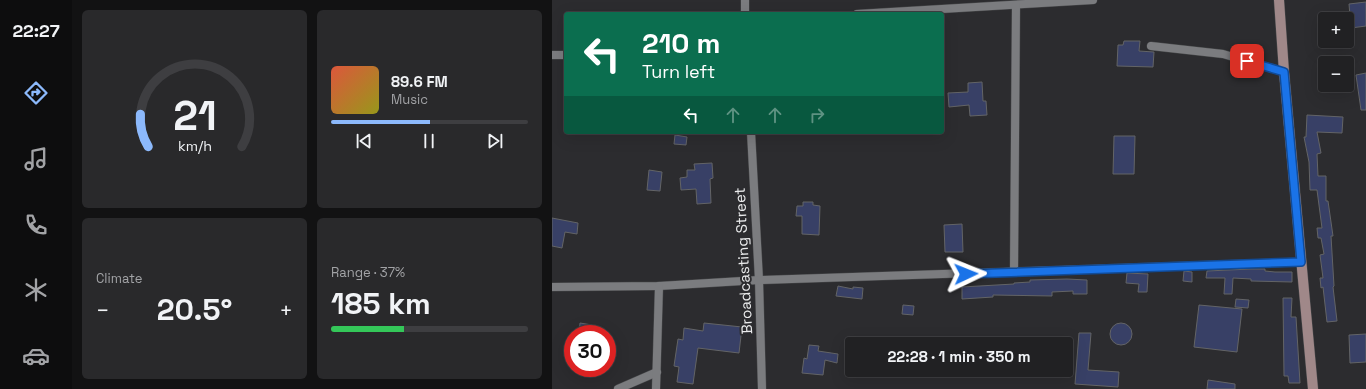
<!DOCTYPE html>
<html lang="en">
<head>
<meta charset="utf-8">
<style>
  body { margin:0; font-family:"Space Grotesk",sans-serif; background:#29292b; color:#f1f3f6; height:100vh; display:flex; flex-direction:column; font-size:15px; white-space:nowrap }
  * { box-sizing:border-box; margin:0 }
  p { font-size:13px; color:#a2a3a6 }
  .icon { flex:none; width:22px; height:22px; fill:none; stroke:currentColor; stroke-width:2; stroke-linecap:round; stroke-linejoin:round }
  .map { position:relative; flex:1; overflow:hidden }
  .side { display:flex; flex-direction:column; gap:10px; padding:10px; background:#121213; width:480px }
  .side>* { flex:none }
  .top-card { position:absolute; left:12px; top:12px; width:380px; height:122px; border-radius:4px; box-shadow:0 4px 16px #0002,0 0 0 1px #3e3e41; background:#0b6e4f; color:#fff; overflow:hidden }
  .buttons { position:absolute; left:766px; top:12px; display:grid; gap:8px }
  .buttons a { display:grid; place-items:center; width:36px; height:36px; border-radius:4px; background:#212123; box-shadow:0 4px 16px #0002,0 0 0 1px #3e3e41; font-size:20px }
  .speed { position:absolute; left:12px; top:325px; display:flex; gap:8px; font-size:20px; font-weight:700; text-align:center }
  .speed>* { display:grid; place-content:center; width:52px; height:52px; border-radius:50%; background:#212123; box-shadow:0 4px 16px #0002,0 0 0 1px #3e3e41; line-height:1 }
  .speed .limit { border:6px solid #d22; background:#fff; color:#111 }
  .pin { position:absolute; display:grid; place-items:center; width:34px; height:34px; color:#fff; margin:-17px; border-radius:8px; box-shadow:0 2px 6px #0006 }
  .me { position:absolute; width:44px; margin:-22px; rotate:88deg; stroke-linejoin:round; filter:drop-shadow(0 0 3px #0008) }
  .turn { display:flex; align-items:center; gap:14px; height:84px; padding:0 12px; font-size:18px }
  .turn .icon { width:52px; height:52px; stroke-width:2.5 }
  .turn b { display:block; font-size:28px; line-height:34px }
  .lanes { display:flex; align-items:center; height:38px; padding:0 12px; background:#0003; justify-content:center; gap:20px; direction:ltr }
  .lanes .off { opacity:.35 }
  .big { font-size:30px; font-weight:700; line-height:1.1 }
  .side .tile { flex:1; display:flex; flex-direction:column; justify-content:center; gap:6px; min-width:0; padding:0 14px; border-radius:6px; background:#29292b }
  .side .dial { align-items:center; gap:0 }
  .dial svg { height:104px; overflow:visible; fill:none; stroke:#3e3e41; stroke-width:7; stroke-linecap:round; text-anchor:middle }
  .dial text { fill:#f1f3f6; stroke:none }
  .song { display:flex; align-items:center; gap:12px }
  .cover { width:48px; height:48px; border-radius:6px; background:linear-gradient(135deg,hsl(10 70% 55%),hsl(60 70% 35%)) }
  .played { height:4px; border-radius:2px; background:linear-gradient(90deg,#8cb9fc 50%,#3e3e41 50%) }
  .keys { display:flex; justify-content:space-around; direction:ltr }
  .heat { display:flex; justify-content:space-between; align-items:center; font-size:22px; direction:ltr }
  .charge { height:6px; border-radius:3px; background:linear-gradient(90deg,#34c759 37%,#3e3e41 0) }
  .side .tiles { flex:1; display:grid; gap:10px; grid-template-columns:repeat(2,1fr) }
  .trip { position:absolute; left:293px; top:337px; width:228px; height:40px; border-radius:4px; background:#212123; box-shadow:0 4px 16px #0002,0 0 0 1px #3e3e41; font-weight:700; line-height:40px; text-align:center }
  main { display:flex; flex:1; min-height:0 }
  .menu { display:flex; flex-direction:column; width:72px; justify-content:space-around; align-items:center; background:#0d0d0e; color:#a2a3a6 }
  .menu .icon { width:28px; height:28px }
  .menu .active { color:#8cb9fc }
  .menu b { font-size:18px; color:#f1f3f6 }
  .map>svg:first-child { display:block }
  .building { fill:#384066; stroke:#636466 }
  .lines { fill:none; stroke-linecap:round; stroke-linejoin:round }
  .street-casing { stroke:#47484a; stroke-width:9 }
  .secondary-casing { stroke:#47484a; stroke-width:11 }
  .street { stroke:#7b7c7f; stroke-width:8 }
  .secondary { stroke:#a08889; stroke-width:10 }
  .route-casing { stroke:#114b97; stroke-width:10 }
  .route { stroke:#1a73e8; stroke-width:7 }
  .labels { text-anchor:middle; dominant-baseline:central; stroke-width:4; stroke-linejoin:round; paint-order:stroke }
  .street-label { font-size:15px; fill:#eaebec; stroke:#2c2c2f }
</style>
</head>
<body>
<main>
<nav class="menu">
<b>22:27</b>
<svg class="icon active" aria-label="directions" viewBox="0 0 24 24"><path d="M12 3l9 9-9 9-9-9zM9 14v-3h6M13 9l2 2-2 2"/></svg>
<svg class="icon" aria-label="music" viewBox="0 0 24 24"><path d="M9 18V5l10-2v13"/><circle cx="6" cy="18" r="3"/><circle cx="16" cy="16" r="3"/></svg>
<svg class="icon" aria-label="phone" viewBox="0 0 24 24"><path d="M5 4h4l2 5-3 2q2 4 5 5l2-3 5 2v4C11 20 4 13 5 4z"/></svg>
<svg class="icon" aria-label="climate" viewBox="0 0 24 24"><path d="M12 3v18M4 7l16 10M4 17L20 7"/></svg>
<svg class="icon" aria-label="car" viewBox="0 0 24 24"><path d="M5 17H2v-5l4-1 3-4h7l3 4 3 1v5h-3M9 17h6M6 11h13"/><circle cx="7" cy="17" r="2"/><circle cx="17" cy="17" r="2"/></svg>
</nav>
<section class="side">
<div class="tiles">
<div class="tile dial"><svg viewBox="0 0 100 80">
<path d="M14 69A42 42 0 1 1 86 69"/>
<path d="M14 69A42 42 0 0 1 8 44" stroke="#8cb9fc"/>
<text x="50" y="56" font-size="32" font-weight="700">21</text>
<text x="50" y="72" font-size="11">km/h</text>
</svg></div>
<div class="tile">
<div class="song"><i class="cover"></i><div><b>89.6 FM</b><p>Music</p></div></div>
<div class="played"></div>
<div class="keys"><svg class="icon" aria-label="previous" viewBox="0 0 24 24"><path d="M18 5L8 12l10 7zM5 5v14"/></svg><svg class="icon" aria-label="pause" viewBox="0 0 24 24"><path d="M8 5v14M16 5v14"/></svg><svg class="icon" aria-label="next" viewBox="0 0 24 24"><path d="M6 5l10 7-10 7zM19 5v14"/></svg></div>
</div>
<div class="tile"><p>Climate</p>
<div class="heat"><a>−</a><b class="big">20.5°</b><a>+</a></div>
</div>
<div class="tile"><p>Range · 37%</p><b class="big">185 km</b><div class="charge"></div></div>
</div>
</section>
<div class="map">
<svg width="814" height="389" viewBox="0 0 814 389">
  <rect width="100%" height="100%" fill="#2c2c2f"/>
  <!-- building -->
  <g class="building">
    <polygon points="814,2 814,26 799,28 797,4"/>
    <polygon points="572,41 588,41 587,51 602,52 601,67 565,66 566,45 571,45"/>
    <polygon points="814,73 814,110 809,110 804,75"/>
    <polygon points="430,82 431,101 434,101 435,115 418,116 417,105 397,107 396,93 416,92 416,83"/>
    <polygon points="755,115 791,117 790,133 765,132 769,153 765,154 766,176 774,176 774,201 776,201 781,236 779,236 782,286 781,287 785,321 775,322 771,287 769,288 768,278 771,278 768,255 772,254 769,238 766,238 765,228 770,228 765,190 758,190 757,162 752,137 754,137"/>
    <polygon points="123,135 135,137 134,145 122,144"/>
    <polygon points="562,136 583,136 582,174 561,174"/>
    <polygon points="160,163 161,178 158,179 159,203 145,204 144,189 129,190 128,178 135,177 135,170 143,170 142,164"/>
    <polygon points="97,170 110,172 108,191 95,190"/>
    <polygon points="251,202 261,202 261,205 268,206 267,235 250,234 250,216 244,216 245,206 251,206"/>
    <polygon points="0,218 26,223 25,234 13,232 10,248 0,246"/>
    <polygon points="410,224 411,252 393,252 392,225"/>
    <polygon points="699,269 713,269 713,271 723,272 740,272 740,282 699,281 699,279 681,278 680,294 672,294 673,278 654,278 655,271"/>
    <polygon points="632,271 640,272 640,282 631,281"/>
    <polygon points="575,273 596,274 595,292 586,292 587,284 574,283"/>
    <polygon points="515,279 535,280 535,294 521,294 521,291 500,292 500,296 441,295 441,297 410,299 410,287 462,284 462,283 478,282 478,280"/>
    <polygon points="286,286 301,289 301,287 311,288 310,299 284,296"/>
    <polygon points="731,298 740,298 739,317 744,317 748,383 737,383 736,376 732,376"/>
    <polygon points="684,299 697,300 696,308 683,307"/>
    <polygon points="351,305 362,306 361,315 350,314"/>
    <polygon points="647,305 690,309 685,352 642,347"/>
    <circle cx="569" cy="334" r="11"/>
    <polygon points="28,323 40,325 39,334 27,334"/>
    <polygon points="152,323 190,327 187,353 146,348 141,384 125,382 127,367 122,366 126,339 131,340 132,328 151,331"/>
    <polygon points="527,333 539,333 536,370 567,372 566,387 523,384"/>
    <polygon points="814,334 814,362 798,363 797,335"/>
    <polygon points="257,345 267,346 266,351 286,354 285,363 273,360 271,375 250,373 252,358 255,359"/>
    <polygon points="656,380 683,384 683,389 655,389"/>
  </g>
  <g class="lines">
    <defs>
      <g id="street">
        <polyline points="193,0 193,14"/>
        <polyline points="305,14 541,0"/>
        <polyline points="599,46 671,54 732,72"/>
        <polyline points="0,55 14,55"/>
        <polyline points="199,132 207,280 210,389"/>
        <polyline points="462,272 464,5"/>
        <polyline points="0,287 107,286 207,280 749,262"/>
        <polyline points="66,389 105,372"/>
        <polyline points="104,389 107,286"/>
      </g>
      <polyline id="secondary" points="727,0 732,72 761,389"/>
    </defs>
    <!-- street casing -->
    <use href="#street" class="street-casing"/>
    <!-- secondary casing -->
    <use href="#secondary" class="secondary-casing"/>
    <!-- street -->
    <use href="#street" class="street"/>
    <!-- secondary -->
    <use href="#secondary" class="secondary"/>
  </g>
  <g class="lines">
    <defs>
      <polyline id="route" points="414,274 749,262 732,72 695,61"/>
    </defs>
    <!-- route casing -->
    <use href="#route" class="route-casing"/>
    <!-- route -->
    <use href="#route" class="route"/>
  </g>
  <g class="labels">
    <!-- street labels -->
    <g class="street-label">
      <text transform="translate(191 261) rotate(-93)">Broadcasting Street</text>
    </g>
  </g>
</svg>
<div class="buttons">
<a>+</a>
<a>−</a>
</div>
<div class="speed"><div class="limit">30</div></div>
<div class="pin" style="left:695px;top:61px;background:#d93025"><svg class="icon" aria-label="arrive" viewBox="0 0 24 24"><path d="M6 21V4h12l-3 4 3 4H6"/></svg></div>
<svg class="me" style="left:414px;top:274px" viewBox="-20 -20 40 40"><path d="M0-17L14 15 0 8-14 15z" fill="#1a73e8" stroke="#fff" stroke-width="4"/></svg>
<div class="trip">22:28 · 1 min · 350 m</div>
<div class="top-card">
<div class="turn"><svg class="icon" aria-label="left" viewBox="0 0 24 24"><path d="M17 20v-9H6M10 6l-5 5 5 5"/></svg><div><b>210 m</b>Turn left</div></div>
<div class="lanes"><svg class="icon" aria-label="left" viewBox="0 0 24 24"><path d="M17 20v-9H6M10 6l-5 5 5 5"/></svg><svg class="icon off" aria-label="ahead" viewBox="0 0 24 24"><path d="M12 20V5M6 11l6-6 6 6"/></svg><svg class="icon off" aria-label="ahead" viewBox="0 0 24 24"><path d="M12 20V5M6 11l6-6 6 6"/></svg><svg class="icon off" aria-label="right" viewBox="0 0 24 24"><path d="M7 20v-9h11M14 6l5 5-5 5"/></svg></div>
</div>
</div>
</main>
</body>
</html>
